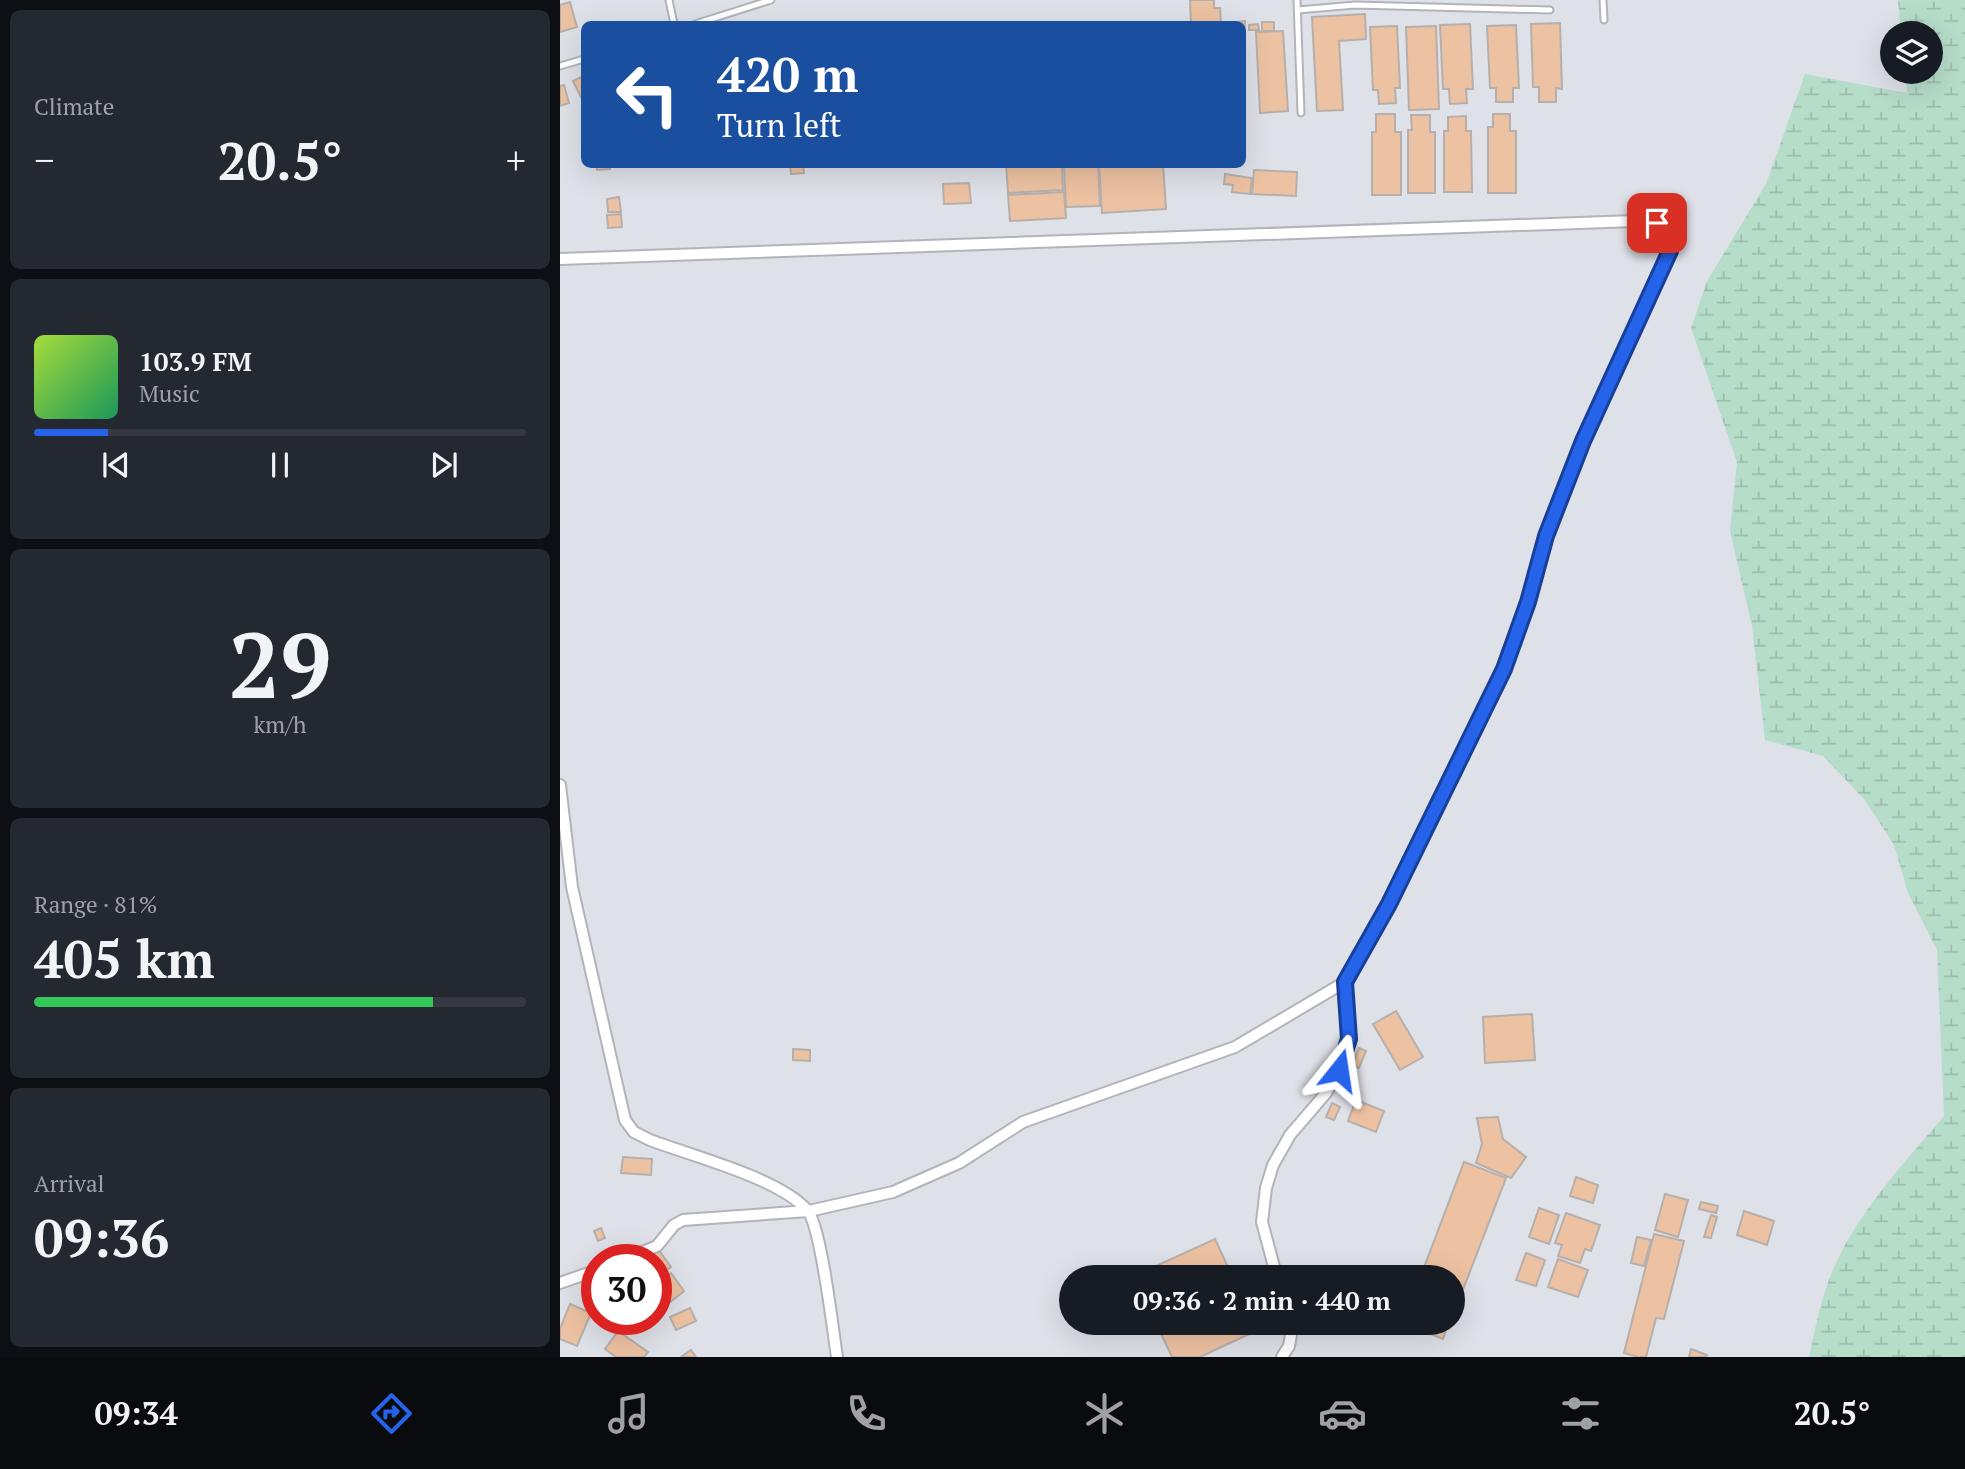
<!DOCTYPE html>
<html lang="en">
<head>
<meta charset="utf-8">
<style>
  body { margin:0; font-family:"PT Serif",serif; background:#242831; color:#f1f3f6; height:100vh; display:flex; flex-direction:column; font-size:26px; white-space:nowrap }
  * { box-sizing:border-box; margin:0 }
  p { font-size:23px; color:#9ea1a6 }
  .icon { flex:none; width:38px; height:38px; fill:none; stroke:currentColor; stroke-width:2; stroke-linecap:round; stroke-linejoin:round }
  .map { position:relative; flex:1; overflow:hidden }
  .details { display:flex; flex-direction:column; gap:10px; padding:10px; background:#0d0f14; width:560px }
  .details>* { flex:none }
  .top-card { position:absolute; left:21px; top:21px; width:665px; height:147px; border-radius:10px; box-shadow:0 7px 28px #0002; background:#1a4fa0; color:#fff; overflow:hidden }
  .tools { position:absolute; left:1320px; top:21px; display:grid; gap:14px }
  .tools a { display:grid; place-items:center; width:63px; height:63px; border-radius:50%; background:#171b24; box-shadow:0 7px 28px #0002; font-size:35px }
  .speed { position:absolute; left:21px; top:1244px; display:flex; gap:14px; font-size:35px; font-weight:700; text-align:center }
  .speed>* { display:grid; place-content:center; width:91px; height:91px; border-radius:50%; background:#171b24; box-shadow:0 7px 28px #0002; line-height:1 }
  .speed .limit { border:10px solid #d22; background:#fff; color:#111 }
  .pin { position:absolute; display:grid; place-items:center; width:60px; height:60px; color:#fff; margin:-30px; border-radius:14px; box-shadow:0 4px 10px #0006 }
  .me { position:absolute; width:77px; margin:-38px; rotate:15deg; stroke-linejoin:round; filter:drop-shadow(0 0 5px #0008) }
  .turn { display:flex; align-items:center; gap:24px; height:147px; padding:0 21px; font-size:32px }
  .turn .icon { width:91px; height:91px; stroke-width:2.5 }
  .turn b { display:block; font-size:49px; line-height:60px }
  .big { font-size:52px; font-weight:800; line-height:1.1 }
  .details .tile { flex:1; display:flex; flex-direction:column; justify-content:center; gap:10px; min-width:0; padding:0 24px; border-radius:10px; background:#242831 }
  .details .dial { align-items:center; gap:0 }
  .dial b { font-size:91px; line-height:1 }
  .song { display:flex; align-items:center; gap:21px }
  .cover { width:84px; height:84px; border-radius:10px; background:linear-gradient(135deg,hsl(80 70% 55%),hsl(150 70% 35%)) }
  .played { height:7px; border-radius:4px; background:linear-gradient(90deg,#2563eb 15%,#363941 15%) }
  .keys { display:flex; justify-content:space-around; direction:ltr }
  .heat { display:flex; justify-content:space-between; align-items:center; font-size:38px; direction:ltr }
  .charge { height:10px; border-radius:5px; background:linear-gradient(90deg,#34c759 81%,#363941 0) }
  .trip { position:absolute; left:499px; top:1265px; width:406px; height:70px; border-radius:35px; background:#171b24; box-shadow:0 7px 28px #0002; font-weight:800; line-height:70px; text-align:center }
  .menu { display:flex; height:112px; justify-content:space-around; align-items:center; background:#090b0e; color:#9ea1a6 }
  .menu .icon { width:49px; height:49px }
  .menu .active { color:#2563eb }
  .menu b { font-size:32px; color:#f1f3f6 }
  main { display:flex; flex:1; min-height:0 }
  .map>svg:first-child { display:block }
  .wetland { fill:url(#wetland-marsh) }
  .building { fill:#edc2a2; stroke:#b6afab; stroke-width:2 }
  .lines { fill:none; stroke-linecap:round; stroke-linejoin:round }
  .lane-casing { stroke:#b3b4bb; stroke-width:9 }
  .street-casing { stroke:#b3b4bb; stroke-width:14 }
  .lane { stroke:#fff; stroke-width:5 }
  .street { stroke:#fff; stroke-width:10 }
  .route-casing { stroke:#184099; stroke-width:18 }
  .route { stroke:#2563eb; stroke-width:12 }
</style>
</head>
<body>
<main>
<section class="details">
<div class="tile"><p>Climate</p>
<div class="heat"><a>−</a><b class="big">20.5°</b><a>+</a></div>
</div>
<div class="tile">
<div class="song"><i class="cover"></i><div><b>103.9 FM</b><p>Music</p></div></div>
<div class="played"></div>
<div class="keys"><svg class="icon" aria-label="previous" viewBox="0 0 24 24"><path d="M18 5L8 12l10 7zM5 5v14"/></svg><svg class="icon" aria-label="pause" viewBox="0 0 24 24"><path d="M8 5v14M16 5v14"/></svg><svg class="icon" aria-label="next" viewBox="0 0 24 24"><path d="M6 5l10 7-10 7zM19 5v14"/></svg></div>
</div>
<div class="tile dial"><b>29</b><p>km/h</p></div>
<div class="tile"><p>Range · 81%</p><b class="big">405 km</b><div class="charge"></div></div>
<div class="tile"><p>Arrival</p><b class="big">09:36</b></div>
</section>
<div class="map">
<svg width="1405" height="1357" viewBox="0 0 1405 1357">
  <defs>
    <pattern id="wetland-marsh" width="20" height="14" patternUnits="userSpaceOnUse" patternTransform="scale(1.75)"><rect width="20" height="14" fill="#b5ddc9"/><path d="M1 5h8M5 5V1M11 12h8M15 12V8" fill="none" stroke="#9bbdac"/></pattern>
  </defs>
  <rect width="100%" height="100%" fill="#dfe1e8"/>
  <!-- wetland -->
  <path class="wetland" d="M1338,0H1405V1357H1249C1256,1325 1263,1288 1278,1259C1304,1205 1346,1161 1384,1116L1377,950L1348,893L1334,845L1305,800L1263,756L1205,740L1192,626L1170,531L1177,462L1131,328L1147,281L1206,184L1245,74L1347,93L1346,72H1370V33H1341Z"/>
  <!-- building -->
  <g class="building">
    <polygon points="630,0 654,0 654,8 660,8 661,24 631,24"/>
    <polygon points="10,2 17,27 0,32 0,5"/>
    <polygon points="805,14 806,39 779,41 783,110 757,111 752,17"/>
    <polygon points="685,21 684,41 682,24 666,24"/>
    <rect x="702" y="22" width="12" height="9"/>
    <polygon points="1000,23 1002,89 996,88 996,102 979,102 979,87 973,87 971,24"/>
    <polygon points="698,24 699,30 689,30 689,25"/>
    <polygon points="910,24 913,89 906,89 907,103 890,104 889,89 883,89 880,25"/>
    <polygon points="956,25 959,88 953,88 953,102 936,102 936,88 930,88 927,26"/>
    <polygon points="837,26 840,88 835,88 836,103 819,104 818,90 813,90 810,27"/>
    <polygon points="876,26 879,109 849,110 846,27"/>
    <polygon points="723,31 728,111 700,113 696,32"/>
    <polygon points="23,76 24,95 21,97 13,81"/>
    <polygon points="4,85 9,103 0,106 0,86"/>
    <polygon points="816,114 835,114 835,132 841,132 841,195 812,195 812,132 816,132"/>
    <polygon points="933,114 950,114 950,131 956,131 956,193 928,193 928,127 933,127"/>
    <polygon points="851,115 870,115 870,132 875,132 875,193 848,193 848,130 852,130"/>
    <polygon points="906,116 906,131 911,131 912,192 884,192 884,131 888,131 888,117"/>
    <polygon points="36,164 50,164 50,169 37,170"/>
    <polygon points="230,164 243,164 244,173 231,174"/>
    <polygon points="446,164 502,164 503,190 448,193"/>
    <polygon points="538,164 540,206 506,207 504,166"/>
    <polygon points="539,164 603,164 606,209 542,213"/>
    <polygon points="694,170 737,172 736,196 692,194"/>
    <polygon points="665,174 692,178 690,194 672,192 673,185 664,184"/>
    <polygon points="409,183 411,203 384,204 383,184"/>
    <polygon points="504,192 506,218 450,221 448,195"/>
    <polygon points="59,197 61,212 48,212 47,199"/>
    <polygon points="61,214 62,227 48,228 47,215"/>
    <polygon points="836,1011 863,1057 840,1070 813,1024"/>
    <polygon points="972,1014 975,1060 925,1063 923,1017"/>
    <polygon points="799,1048 806,1051 799,1068 792,1065"/>
    <polygon points="233,1049 250,1050 250,1061 233,1060"/>
    <polygon points="796,1100 824,1111 816,1132 788,1121"/>
    <polygon points="772,1103 780,1107 774,1120 766,1117"/>
    <polygon points="938,1117 943,1139 966,1157 951,1178 916,1163 922,1144 917,1118"/>
    <polygon points="63,1157 92,1159 91,1175 61,1173"/>
    <polygon points="904,1162 946,1178 894,1313 892,1278 860,1278"/>
    <polygon points="1016,1177 1038,1185 1033,1203 1010,1196"/>
    <polygon points="1105,1194 1128,1200 1118,1237 1095,1230"/>
    <polygon points="1141,1202 1158,1206 1156,1213 1139,1209"/>
    <polygon points="979,1208 999,1215 989,1244 969,1237"/>
    <polygon points="1184,1211 1214,1221 1207,1245 1177,1235"/>
    <polygon points="1006,1213 1040,1225 1031,1251 1025,1249 1020,1263 998,1256 1002,1245 995,1243"/>
    <polygon points="1151,1215 1157,1217 1151,1238 1144,1237"/>
    <polygon points="41,1228 45,1238 38,1241 34,1231"/>
    <polygon points="1094,1234 1124,1241 1104,1319 1096,1318 1086,1357 1078,1357 1064,1353"/>
    <polygon points="1077,1237 1091,1240 1084,1266 1071,1263"/>
    <polygon points="655,1239 673,1278 574,1278 574,1276"/>
    <polygon points="98,1249 111,1267 96,1278 96,1260 83,1260"/>
    <polygon points="966,1253 985,1260 976,1286 956,1280"/>
    <polygon points="998,1259 1028,1270 1018,1297 988,1287"/>
    <polygon points="111,1273 124,1291 109,1303 96,1283"/>
    <polygon points="10,1304 31,1313 17,1346 0,1339 0,1329"/>
    <polygon points="130,1308 136,1321 116,1330 110,1317"/>
    <polygon points="596,1323 694,1323 698,1330 640,1357 612,1357"/>
    <polygon points="861,1323 878,1323 877,1326 886,1330 883,1339 858,1329"/>
    <polygon points="58,1331 88,1352 84,1357 56,1357 45,1349"/>
    <polygon points="1131,1349 1147,1355 1146,1357 1129,1357"/>
    <polygon points="131,1350 136,1357 121,1357"/>
  </g>
  <g class="lines">
    <defs>
      <g id="lane">
        <polyline points="109,0 114,24"/>
        <polyline points="737,0 741,113"/>
        <polyline points="1043,0 1044,20"/>
        <polyline points="738,10 795,5 990,10"/>
        <polyline points="135,24 211,0"/>
        <polyline points="0,66 24,59"/>
      </g>
      <g id="street">
        <polyline points="0,259 1074,221 1097,223 1112,234 1110,251 1022,441 986,536 968,602 944,669 829,904 785,982 789,1039 780,1070 766,1093 730,1135 713,1165 706,1188 702,1222 717,1278"/>
        <path d="M0,785L12,887L65,1120L74,1132L90,1140C132,1156 219,1178 247,1210C261,1224 273,1332 277,1357"/>
        <polyline points="63,1260 97,1246 114,1225 123,1220 249,1211 333,1192 399,1163 463,1122 675,1047 785,982"/>
        <polyline points="0,1283 37,1270"/>
        <polyline points="722,1357 729,1346 733,1323"/>
      </g>
    </defs>
    <!-- lane casing -->
    <use href="#lane" class="lane-casing"/>
    <!-- street casing -->
    <use href="#street" class="street-casing"/>
    <!-- lane -->
    <use href="#lane" class="lane"/>
    <!-- street -->
    <use href="#street" class="street"/>
  </g>
  <g class="lines">
    <defs>
      <polyline id="route" points="779,1070 789,1039 785,982 829,904 944,669 968,602 986,536 1023,441 1110,251 1112,234 1097,223"/>
    </defs>
    <!-- route casing -->
    <use href="#route" class="route-casing"/>
    <!-- route -->
    <use href="#route" class="route"/>
  </g>
</svg>
<div class="tools">
<a><svg class="icon" aria-label="layers" viewBox="0 0 24 24"><path d="M12 4l9 5-9 5-9-5zM3 14l9 5 9-5"/></svg></a>
</div>
<div class="speed"><div class="limit">30</div></div>
<div class="pin" style="left:1097px;top:223px;background:#d93025"><svg class="icon" aria-label="arrive" viewBox="0 0 24 24"><path d="M6 21V4h12l-3 4 3 4H6"/></svg></div>
<svg class="me" style="left:779px;top:1070px" viewBox="-20 -20 40 40"><path d="M0-17L14 15 0 8-14 15z" fill="#2563eb" stroke="#fff" stroke-width="4"/></svg>
<div class="trip">09:36 · 2 min · 440 m</div>
<div class="top-card">
<div class="turn"><svg class="icon" aria-label="left" viewBox="0 0 24 24"><path d="M17 20v-9H6M10 6l-5 5 5 5"/></svg><div><b>420 m</b>Turn left</div></div>
</div>
</div>
</main>
<nav class="menu">
<b>09:34</b>
<svg class="icon active" aria-label="directions" viewBox="0 0 24 24"><path d="M12 3l9 9-9 9-9-9zM9 14v-3h6M13 9l2 2-2 2"/></svg>
<svg class="icon" aria-label="music" viewBox="0 0 24 24"><path d="M9 18V5l10-2v13"/><circle cx="6" cy="18" r="3"/><circle cx="16" cy="16" r="3"/></svg>
<svg class="icon" aria-label="phone" viewBox="0 0 24 24"><path d="M5 4h4l2 5-3 2q2 4 5 5l2-3 5 2v4C11 20 4 13 5 4z"/></svg>
<svg class="icon" aria-label="climate" viewBox="0 0 24 24"><path d="M12 3v18M4 7l16 10M4 17L20 7"/></svg>
<svg class="icon" aria-label="car" viewBox="0 0 24 24"><path d="M5 17H2v-5l4-1 3-4h7l3 4 3 1v5h-3M9 17h6M6 11h13"/><circle cx="7" cy="17" r="2"/><circle cx="17" cy="17" r="2"/></svg>
<svg class="icon" aria-label="filters" viewBox="0 0 24 24"><path d="M4 7h16M4 17h16"/><circle cx="9" cy="7" r="2"/><circle cx="15" cy="17" r="2"/></svg>
<b>20.5°</b>
</nav>
</body>
</html>
